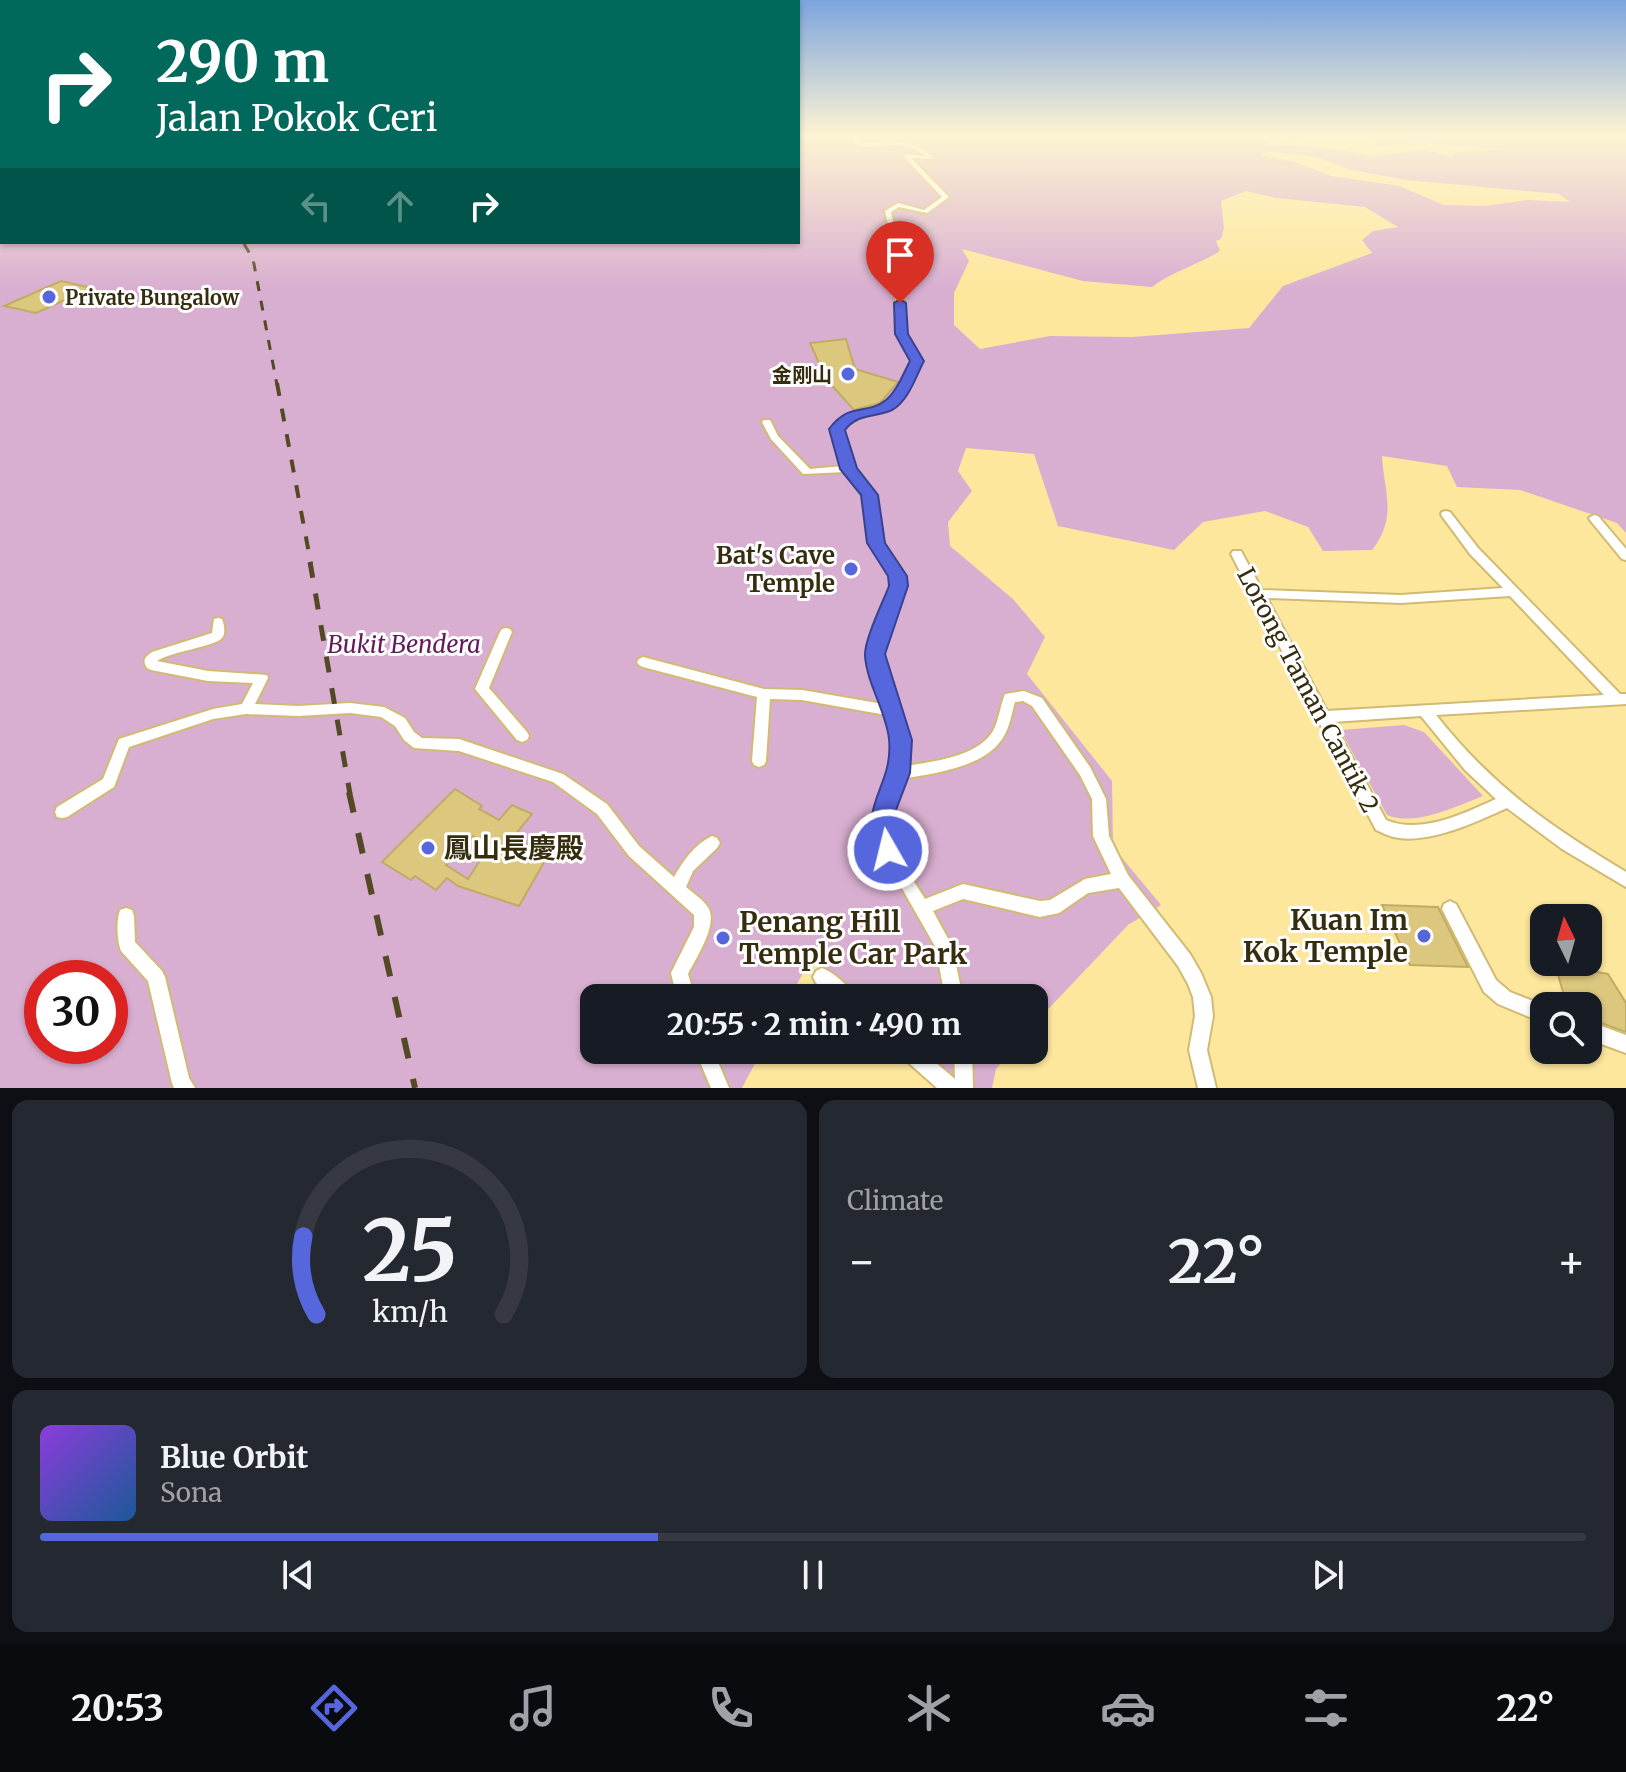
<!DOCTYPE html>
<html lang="en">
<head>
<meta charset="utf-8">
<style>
  body { margin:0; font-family:Merriweather,"Noto Sans SC",serif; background:#242831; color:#f1f3f6; height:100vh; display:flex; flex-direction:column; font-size:30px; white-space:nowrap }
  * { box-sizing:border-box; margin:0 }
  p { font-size:26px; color:#9ea1a6 }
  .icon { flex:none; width:44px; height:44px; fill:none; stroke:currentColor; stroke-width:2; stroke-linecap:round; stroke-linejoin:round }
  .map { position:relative; height:1088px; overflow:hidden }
  .details { display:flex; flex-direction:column; gap:12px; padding:12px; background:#0d0f14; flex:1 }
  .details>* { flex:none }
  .top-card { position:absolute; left:0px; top:0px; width:800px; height:244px; box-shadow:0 2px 6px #0004; background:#00695c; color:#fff; overflow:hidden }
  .needle { width:52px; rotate:355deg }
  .controls { position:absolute; left:1530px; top:904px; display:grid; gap:16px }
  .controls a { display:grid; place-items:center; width:72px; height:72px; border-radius:16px; background:#171b24; box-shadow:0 2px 6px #0004; font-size:40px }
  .speed { position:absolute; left:24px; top:960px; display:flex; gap:16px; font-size:40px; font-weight:700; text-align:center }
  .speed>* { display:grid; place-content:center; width:104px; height:104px; border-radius:50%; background:#171b24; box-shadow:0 2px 6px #0004; line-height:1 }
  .speed .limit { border:12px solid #d22; background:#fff; color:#111 }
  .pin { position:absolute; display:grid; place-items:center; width:68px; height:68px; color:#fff; margin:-82px -34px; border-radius:50% 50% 50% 0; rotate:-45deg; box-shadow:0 0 8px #0007 }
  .pin .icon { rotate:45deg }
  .me { position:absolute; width:88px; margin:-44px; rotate:352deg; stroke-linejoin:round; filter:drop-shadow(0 0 6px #0008) }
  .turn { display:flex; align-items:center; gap:28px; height:168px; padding:0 24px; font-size:36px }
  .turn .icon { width:104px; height:104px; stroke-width:2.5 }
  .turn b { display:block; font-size:56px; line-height:68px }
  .lanes { display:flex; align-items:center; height:76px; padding:0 24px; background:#0003; justify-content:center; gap:40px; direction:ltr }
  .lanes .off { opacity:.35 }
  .big { font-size:60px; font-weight:700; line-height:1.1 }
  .details .tile { flex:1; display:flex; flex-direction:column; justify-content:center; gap:12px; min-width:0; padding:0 28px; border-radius:16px; background:#242831 }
  .details .dial { align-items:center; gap:0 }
  .dial svg { height:208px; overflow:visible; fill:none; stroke:#363941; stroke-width:7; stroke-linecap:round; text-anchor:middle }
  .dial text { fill:#f1f3f6; stroke:none }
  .song { display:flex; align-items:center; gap:24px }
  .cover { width:96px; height:96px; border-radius:12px; background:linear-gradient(135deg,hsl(270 70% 55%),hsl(210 70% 35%)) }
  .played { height:8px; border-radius:4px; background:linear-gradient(90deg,#5666dd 40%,#363941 40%) }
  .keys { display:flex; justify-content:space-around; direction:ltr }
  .heat { display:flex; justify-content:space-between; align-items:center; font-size:44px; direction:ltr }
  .details .tiles { flex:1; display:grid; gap:12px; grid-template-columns:1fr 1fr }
  .tile:last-child { grid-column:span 2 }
  .trip { position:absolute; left:580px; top:984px; width:468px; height:80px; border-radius:16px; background:#171b24; box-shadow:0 2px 6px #0004; font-weight:700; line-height:80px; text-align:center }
  .tab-bar { display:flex; height:128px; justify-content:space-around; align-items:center; background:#090b0e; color:#9ea1a6 }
  .tab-bar .icon { width:56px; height:56px }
  .tab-bar .active { color:#5666dd }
  .tab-bar b { font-size:36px; color:#f1f3f6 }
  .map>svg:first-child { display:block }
  .green { fill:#d9afd1; fill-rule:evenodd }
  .building { fill:#dcc77e; stroke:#c1ab63; stroke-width:2; fill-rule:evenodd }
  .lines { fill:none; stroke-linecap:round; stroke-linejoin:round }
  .street-casing { stroke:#d1bb73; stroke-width:4 }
  .street { fill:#fff; fill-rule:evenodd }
  .rail-far4 { stroke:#544925; stroke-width:2; stroke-dasharray:8 8; stroke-linecap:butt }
  .rail-far3 { stroke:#544925; stroke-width:3; stroke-dasharray:10 10; stroke-linecap:butt }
  .rail-far2 { stroke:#544925; stroke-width:4; stroke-dasharray:13 13; stroke-linecap:butt }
  .rail-far1 { stroke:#544925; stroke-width:5; stroke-dasharray:16 16; stroke-linecap:butt }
  .rail { stroke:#544925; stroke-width:6; stroke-dasharray:21 21; stroke-linecap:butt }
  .route { fill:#5666dd; stroke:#384290; stroke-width:2 }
  .poi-dot { fill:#5666dd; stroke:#fff; stroke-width:3 }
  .labels { text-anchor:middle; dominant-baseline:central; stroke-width:6; stroke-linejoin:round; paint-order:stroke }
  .far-poi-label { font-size:20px; font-weight:bold; fill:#362d0f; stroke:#fff; text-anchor:start }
  .poi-label { font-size:24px; font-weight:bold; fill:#362d0f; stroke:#fff; text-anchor:end }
  .park-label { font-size:24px; font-style:italic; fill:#631a5a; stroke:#fff }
  .street-label { font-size:24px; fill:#362d0f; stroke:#fff }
  .near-poi-label { font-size:28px; font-weight:bold; fill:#362d0f; stroke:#fff; text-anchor:start }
</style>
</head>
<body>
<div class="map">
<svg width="1626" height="1088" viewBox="0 0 1626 1088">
  <rect width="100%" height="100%" fill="#fde79d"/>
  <!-- green -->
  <g class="green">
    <path d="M0,137L2,242H798V137H1303L1287,142L1265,141L1269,144L1323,147L1373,156L1424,150L1451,156L1455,153L1503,149L1420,143L1378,146L1373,137H1626V533L1617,523L1520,490L1457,487L1447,466L1382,456C1384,493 1398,517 1372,550L1323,551L1308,527L1265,511L1203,522L1174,550L1058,526L1034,454L966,448L958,471L972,491L948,522L950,546L1013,599L1045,637L1027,674L1112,781L1113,847L1161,905L1128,925L1034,1024V998H854L814,962L803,973L789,998H594V1050H762L742,1088H0ZM1267,151L1316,157L1352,170L1407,180L1559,194L1570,202L1527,200L1484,206L1444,205L1399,186L1331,176L1294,162L1260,155ZM1246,191L1276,198L1365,207L1398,227L1373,231L1362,240L1372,253L1283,286L1249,328L1132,337L1050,336L980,349L954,325V293L969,261L962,249L1083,281L1152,287C1173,271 1198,265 1220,251L1216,241L1221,239L1224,228L1221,201ZM42,978H110V1046H42Z"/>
    <path d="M1404,725L1424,732L1483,796C1457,806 1415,827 1387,815L1340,730Z"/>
    <polygon points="915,1050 1012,1050 996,1069 992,1088 958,1088"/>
  </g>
  <!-- building -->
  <g class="building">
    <polygon points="61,281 92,288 36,313 4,306"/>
    <polygon points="846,339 855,369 898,382 880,403 854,410 826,379 810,343"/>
    <path d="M455,789L482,806L479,809L499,820L512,805L532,814L511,840L527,845L525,850L547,857L519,906L458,886L447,878L436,890L415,876L411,880L382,862ZM473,836L489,846L468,879L446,865Z"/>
    <polygon points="1382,905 1438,907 1468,967 1410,965"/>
    <polygon points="1555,964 1608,974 1626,1003 1626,1032 1588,1018 1588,1006 1567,1006"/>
  </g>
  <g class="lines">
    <defs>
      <g id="street">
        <path d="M857,137H863L859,142L861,143C887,141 912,138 933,157V159L911,158L949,197L927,213L899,207L891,212L900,252L892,265L903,290L905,334L921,361C912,376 908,394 894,405C878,418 855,412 842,429L854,468L875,495L881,542L899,565L904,586L881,654L907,740L908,755L905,766C931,762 978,757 993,731C999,720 1000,706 1005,694L1024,691L1042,698L1090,767L1106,799L1109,836L1128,875L1190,954L1201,973L1211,997L1213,1016L1207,1050L1216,1088H1198L1189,1050L1195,1016L1193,997L1188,984L1178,966L1119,888L1088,893L1059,913L1040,917L963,899L933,911L952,946L963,998H945L936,948L883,855L874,832V818L894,755L893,740L886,715L802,700L770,699L766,761L764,765L759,767L754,765L752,761L757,697L643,667L639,665L637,662L639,659L643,657L764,689L802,690L883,704L869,654L892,586L888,566L871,543L865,495L846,472L803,474L771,439L762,422L764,420H770L778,436L810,469L843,466L832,429C850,405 870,417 889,400C901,390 905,374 913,361L897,334L895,290L884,265L894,252L885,211L898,203L924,210L942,197L903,156L906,154L925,156C898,133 873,154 853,143ZM1023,701L1032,706L1080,775L1092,799L1093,836L1111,874L1085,879L1050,900L1040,901L963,884L925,899C912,877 885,842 889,816C891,804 897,791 901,779C931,774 979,768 999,743C1009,732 1011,716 1015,702Z"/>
        <path d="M1446,511L1450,512L1478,548L1620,694H1626V704L1436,715C1492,786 1549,826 1626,872V887L1562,849L1507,808C1476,822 1428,845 1394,837C1388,836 1381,832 1376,830L1319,722L1315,721L1313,717L1315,714L1231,554L1233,551H1241L1262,590L1401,595L1503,588L1470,554L1442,516L1441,514L1442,512ZM1510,596L1604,695L1327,711L1267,598L1401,603ZM1421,716L1465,770L1496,799C1465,813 1421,835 1386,820L1333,722Z"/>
        <polygon points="1594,515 1598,516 1626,549 1626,560 1622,559 1590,520 1589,518"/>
        <path d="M218,618L222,619C224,624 226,634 222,638C214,647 172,651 157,661L208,671L267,675L268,678L255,704L298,706L350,703L384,707L405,718L414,732L422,738L459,739L563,774L607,804L639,846L674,877C683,861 695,844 712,836L717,838L720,843L717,848L693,871L686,887C693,893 705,901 709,909C717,927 696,958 688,974L695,998H677L671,973L694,927V915L629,856L597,814L553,782L459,751L414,748L404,740L395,726L381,717L350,713L298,716L246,714L213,719L129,747L114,787L67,817L62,818L57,817L55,812L57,807L103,779L119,739L213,709L242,704L253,683L208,681L151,670L147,668C142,660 145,657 152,652L212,633L214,619Z"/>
        <polygon points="506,628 510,629 512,632 489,688 527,732 529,736 527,740 522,742 517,740 475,689 500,632 502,629"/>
        <polygon points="1450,901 1456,904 1496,980 1510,992 1546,1006 1544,1006 1544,1023 1498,1004 1484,992 1442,909 1444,904"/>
        <path d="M126,908L132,910L134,916L135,942L162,971L165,977L189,1078L195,1088H174L172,1083L148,981L121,951C117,940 116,921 120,910Z"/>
        <path d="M822,968C834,973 850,986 855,998H833L816,983L813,977L816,971Z"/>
        <polygon points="1588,1021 1626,1035 1626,1053 1588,1039"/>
        <polygon points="695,1050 713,1050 729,1088 711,1088"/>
        <polygon points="898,1050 921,1050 955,1079 954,1050 972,1050 973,1088 937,1088 901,1056"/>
      </g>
    </defs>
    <!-- street casing -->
    <use href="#street" class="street-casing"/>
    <!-- street -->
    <use href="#street" class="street"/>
    <!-- rail-far4 -->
    <polyline class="rail-far4" points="243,242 246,246"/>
    <!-- rail-far3 -->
    <polyline class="rail-far3" points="244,244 253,259 277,385"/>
    <!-- rail-far2 -->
    <polyline class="rail-far2" points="277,383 311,564"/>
    <!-- rail-far1 -->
    <polyline class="rail-far1" points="310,562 350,794"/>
    <!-- rail -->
    <polyline class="rail" points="349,792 415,1088"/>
  </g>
  <!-- sky -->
  <linearGradient id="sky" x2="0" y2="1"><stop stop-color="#7ca4dd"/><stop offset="0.47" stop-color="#fef4d3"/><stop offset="1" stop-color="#fef4d3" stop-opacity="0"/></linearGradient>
  <rect width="1626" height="289" fill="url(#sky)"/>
  <!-- route -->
  <path class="route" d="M900,299L906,303L908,334L924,361C916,376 908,402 892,410C874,418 858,413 845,430L857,468L878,495L885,543L907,576L908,586L885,654L912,740L910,773L893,818L900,850L897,858L888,862L879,858C855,805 894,788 889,739C886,711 867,684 865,656C864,640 883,602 889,586L888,576L867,543L861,495L840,469L829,429C850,401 866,416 886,400C897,391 903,374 910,361L895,334L894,303Z"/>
  <!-- markers -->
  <g class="poi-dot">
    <circle cx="49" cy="297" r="8"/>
    <circle cx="848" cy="374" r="8"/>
    <circle cx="851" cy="569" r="8"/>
    <circle cx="428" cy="848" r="8"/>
    <circle cx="1424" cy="936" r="8"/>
    <circle cx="723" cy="938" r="8"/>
  </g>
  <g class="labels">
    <!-- far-poi labels -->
    <g class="far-poi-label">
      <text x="65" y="297">Private Bungalow</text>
      <text x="832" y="374" text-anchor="end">金刚山</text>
    </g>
    <!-- poi labels -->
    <g class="poi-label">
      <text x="835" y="555">Bat's Cave<tspan x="835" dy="28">Temple</tspan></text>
    </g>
    <!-- park labels -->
    <g class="park-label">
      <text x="404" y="644">Bukit Bendera</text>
    </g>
    <!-- street labels -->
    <g class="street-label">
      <text transform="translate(1308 690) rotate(62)">Lorong Taman Cantik 2</text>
    </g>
    <!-- near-poi labels -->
    <g class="near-poi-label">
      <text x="444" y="848">鳳山長慶殿</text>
      <text x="1408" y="920" text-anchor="end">Kuan Im<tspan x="1408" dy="32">Kok Temple</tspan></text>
      <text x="739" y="922">Penang Hill<tspan x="739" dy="32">Temple Car Park</tspan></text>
    </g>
  </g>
</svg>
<div class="controls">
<a><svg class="needle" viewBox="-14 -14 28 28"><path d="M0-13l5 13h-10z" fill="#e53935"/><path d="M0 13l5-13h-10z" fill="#9ea1a6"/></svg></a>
<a><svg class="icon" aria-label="search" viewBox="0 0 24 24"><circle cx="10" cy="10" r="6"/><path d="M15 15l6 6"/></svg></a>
</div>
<div class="speed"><div class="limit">30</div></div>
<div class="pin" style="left:900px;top:303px;background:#d93025"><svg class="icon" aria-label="arrive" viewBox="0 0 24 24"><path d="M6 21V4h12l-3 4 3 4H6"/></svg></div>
<svg class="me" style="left:888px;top:850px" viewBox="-20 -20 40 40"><circle r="17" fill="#5666dd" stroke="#fff" stroke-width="3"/><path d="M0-11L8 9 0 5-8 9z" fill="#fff"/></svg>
<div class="trip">20:55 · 2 min · 490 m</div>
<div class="top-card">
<div class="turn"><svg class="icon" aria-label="right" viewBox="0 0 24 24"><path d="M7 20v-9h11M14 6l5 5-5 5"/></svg><div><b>290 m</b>Jalan Pokok Ceri</div></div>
<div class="lanes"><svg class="icon off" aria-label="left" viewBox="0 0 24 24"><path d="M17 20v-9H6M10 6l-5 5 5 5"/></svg><svg class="icon off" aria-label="ahead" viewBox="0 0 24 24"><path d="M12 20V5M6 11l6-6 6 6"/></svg><svg class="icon" aria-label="right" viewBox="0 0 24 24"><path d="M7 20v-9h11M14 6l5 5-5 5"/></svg></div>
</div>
</div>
<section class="details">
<div class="tiles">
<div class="tile dial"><svg viewBox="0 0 100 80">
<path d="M14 69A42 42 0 1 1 86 69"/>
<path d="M14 69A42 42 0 0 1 9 39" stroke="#5666dd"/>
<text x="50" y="56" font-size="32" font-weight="700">25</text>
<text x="50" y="72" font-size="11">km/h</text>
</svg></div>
<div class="tile"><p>Climate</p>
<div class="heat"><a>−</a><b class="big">22°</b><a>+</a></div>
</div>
<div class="tile">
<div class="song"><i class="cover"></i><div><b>Blue Orbit</b><p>Sona</p></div></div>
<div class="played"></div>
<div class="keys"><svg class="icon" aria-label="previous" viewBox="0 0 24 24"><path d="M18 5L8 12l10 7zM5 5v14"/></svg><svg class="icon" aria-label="pause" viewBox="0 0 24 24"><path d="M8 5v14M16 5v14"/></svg><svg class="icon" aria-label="next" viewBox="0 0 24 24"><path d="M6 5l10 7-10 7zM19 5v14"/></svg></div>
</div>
</div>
</section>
<nav class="tab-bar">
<b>20:53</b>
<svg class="icon active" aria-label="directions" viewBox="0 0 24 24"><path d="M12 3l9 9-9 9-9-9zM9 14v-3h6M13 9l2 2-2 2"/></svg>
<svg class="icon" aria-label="music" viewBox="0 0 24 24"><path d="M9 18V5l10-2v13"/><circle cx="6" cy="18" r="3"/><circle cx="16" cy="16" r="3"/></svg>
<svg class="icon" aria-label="phone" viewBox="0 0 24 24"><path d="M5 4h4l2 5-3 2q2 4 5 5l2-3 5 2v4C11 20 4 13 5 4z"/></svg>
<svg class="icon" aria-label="climate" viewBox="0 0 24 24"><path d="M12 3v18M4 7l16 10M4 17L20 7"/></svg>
<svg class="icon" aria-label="car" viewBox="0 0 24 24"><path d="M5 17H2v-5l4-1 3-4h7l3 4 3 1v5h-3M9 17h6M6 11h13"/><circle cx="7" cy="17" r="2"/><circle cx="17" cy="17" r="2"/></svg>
<svg class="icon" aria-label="filters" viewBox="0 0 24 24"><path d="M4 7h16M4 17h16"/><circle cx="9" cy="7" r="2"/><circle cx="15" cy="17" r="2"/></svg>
<b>22°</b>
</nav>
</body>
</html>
